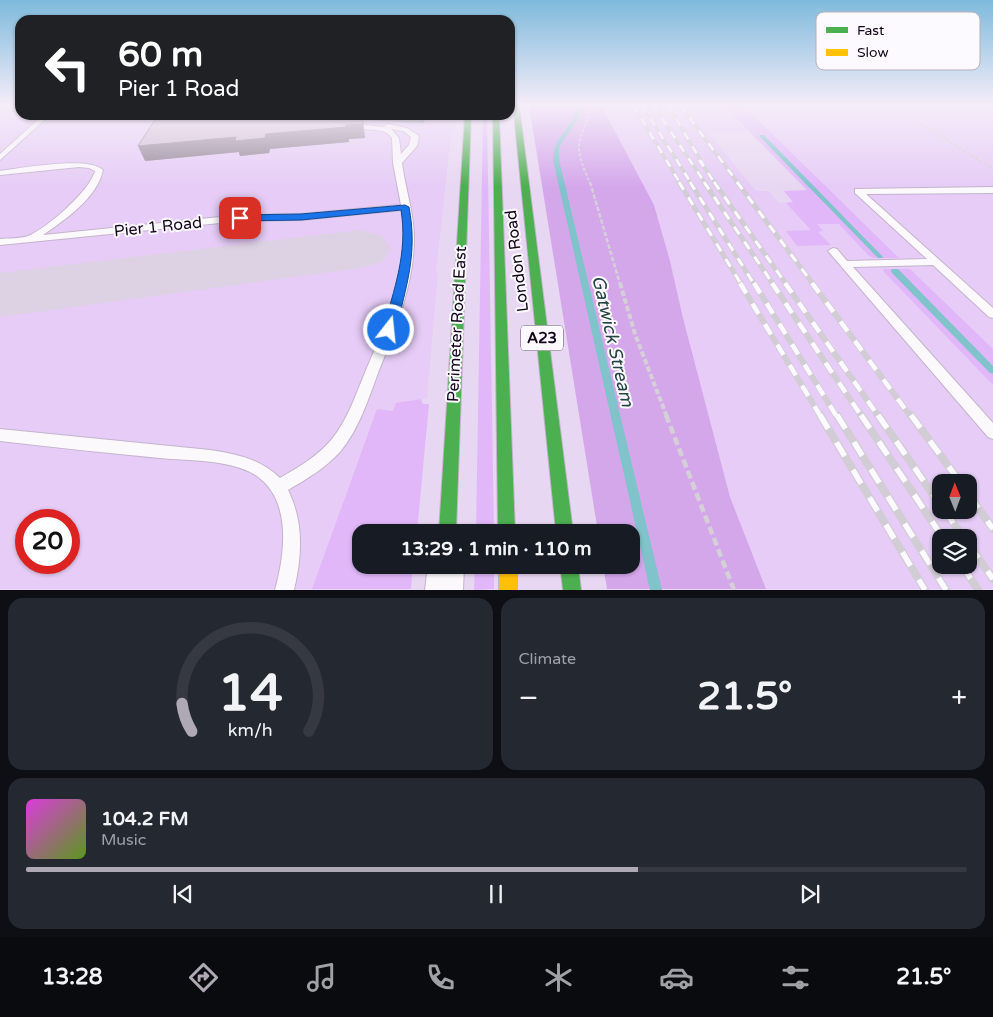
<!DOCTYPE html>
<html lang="en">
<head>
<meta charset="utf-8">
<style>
  body { margin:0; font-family:"Varela Round",sans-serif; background:#242831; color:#f1f3f6; height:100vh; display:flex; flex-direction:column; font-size:19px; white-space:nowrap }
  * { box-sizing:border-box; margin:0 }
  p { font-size:16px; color:#9ea1a6 }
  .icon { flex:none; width:28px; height:28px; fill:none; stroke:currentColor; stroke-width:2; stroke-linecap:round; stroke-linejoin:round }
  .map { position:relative; height:590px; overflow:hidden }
  .sheet { display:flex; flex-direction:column; gap:8px; padding:8px; background:#0d0f14; flex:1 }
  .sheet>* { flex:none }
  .banner { position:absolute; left:15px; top:15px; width:500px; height:105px; border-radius:15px; box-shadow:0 1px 4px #0004; background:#202124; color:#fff; overflow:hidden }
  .needle { width:32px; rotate:359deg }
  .buttons { position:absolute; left:932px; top:474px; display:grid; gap:10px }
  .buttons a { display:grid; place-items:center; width:45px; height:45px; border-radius:10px; background:#171b24; box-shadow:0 1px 4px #0004; font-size:25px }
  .speed { position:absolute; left:15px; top:509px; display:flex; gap:10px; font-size:25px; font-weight:700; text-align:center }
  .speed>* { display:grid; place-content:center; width:65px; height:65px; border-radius:50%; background:#171b24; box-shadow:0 1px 4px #0004; line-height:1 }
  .speed .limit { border:8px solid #d22; background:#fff; color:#111 }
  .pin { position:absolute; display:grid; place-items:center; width:42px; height:42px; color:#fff; margin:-21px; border-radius:10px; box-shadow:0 2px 8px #0006 }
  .me { position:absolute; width:55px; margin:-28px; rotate:16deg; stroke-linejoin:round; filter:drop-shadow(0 0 4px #0008) }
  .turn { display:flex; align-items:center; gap:18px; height:105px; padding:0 20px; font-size:22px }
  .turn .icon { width:65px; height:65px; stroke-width:2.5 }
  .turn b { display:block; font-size:35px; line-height:42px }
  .big { font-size:38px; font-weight:800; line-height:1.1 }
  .sheet .tile { flex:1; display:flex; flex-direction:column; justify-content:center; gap:8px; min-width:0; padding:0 18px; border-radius:15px; background:#242831 }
  .sheet .dial { align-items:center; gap:0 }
  .dial svg { height:130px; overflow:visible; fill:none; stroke:#363941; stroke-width:7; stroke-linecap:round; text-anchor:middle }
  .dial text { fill:#f1f3f6; stroke:none }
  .song { display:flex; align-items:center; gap:15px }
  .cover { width:60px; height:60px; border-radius:8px; background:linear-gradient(135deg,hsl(300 70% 55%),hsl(90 70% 35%)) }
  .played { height:5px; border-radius:2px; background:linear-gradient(90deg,#afa9b5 65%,#363941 65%) }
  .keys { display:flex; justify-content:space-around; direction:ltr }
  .heat { display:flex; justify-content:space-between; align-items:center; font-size:28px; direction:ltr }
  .sheet .tiles { flex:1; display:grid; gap:8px; grid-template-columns:1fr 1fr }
  .tile:last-child { grid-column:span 2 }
  .trip { position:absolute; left:352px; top:524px; width:288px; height:50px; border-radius:15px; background:#171b24; box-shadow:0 1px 4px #0004; font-weight:800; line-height:50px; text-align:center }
  .tab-bar { display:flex; height:80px; justify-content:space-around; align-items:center; background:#090b0e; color:#9ea1a6 }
  .tab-bar .icon { width:35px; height:35px }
  .tab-bar .on { color:#afa9b5 }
  .tab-bar b { font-size:22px; color:#f1f3f6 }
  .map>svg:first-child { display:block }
  .built { fill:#e6ccf6; fill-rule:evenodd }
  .green { fill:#e1b7f9 }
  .forest { fill:#d4a7eb }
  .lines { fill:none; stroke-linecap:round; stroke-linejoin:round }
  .stream { fill:#80c3ca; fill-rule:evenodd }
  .taxiway { fill:#ddd2e3; fill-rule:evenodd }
  .lane-casing { stroke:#c3b4cb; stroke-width:2 }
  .street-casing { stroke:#c3b4cb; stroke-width:2 }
  .fast-casing { stroke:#c3b4cb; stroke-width:2 }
  .slow-casing { stroke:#c3b4cb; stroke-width:2 }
  .path-far3 { stroke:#d5d0d8; stroke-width:2; stroke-dasharray:3 2; stroke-linecap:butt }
  .path-far2 { stroke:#d5d0d8; stroke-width:2.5; stroke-dasharray:4.5 2; stroke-linecap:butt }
  .path-far1 { stroke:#d5d0d8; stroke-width:4; stroke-dasharray:5.5 2.5; stroke-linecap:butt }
  .path { stroke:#d5d0d8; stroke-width:4.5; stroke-dasharray:8 4; stroke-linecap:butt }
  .lane { fill:#fcf9fd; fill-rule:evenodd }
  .street { fill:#fcf9fd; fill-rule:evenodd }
  .fast { fill:#4caf50; fill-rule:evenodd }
  .slow { fill:#ffc107; fill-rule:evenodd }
  .rail-far3-casing { stroke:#d2cdd4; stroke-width:4 }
  .rail-far2-casing { stroke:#d2cdd4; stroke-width:5 }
  .rail-far1-casing { stroke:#d2cdd4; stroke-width:6 }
  .rail-casing { stroke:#d2cdd4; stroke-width:8 }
  .rail-far3 { stroke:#fcf9ff; stroke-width:2.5; stroke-dasharray:8; stroke-linecap:butt }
  .rail-far2 { stroke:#fcf9ff; stroke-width:3; stroke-dasharray:9; stroke-linecap:butt }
  .rail-far1 { stroke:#fcf9ff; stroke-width:4.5; stroke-dasharray:12; stroke-linecap:butt }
  .rail { stroke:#fcf9ff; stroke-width:5.5; stroke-dasharray:16; stroke-linecap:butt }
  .wall { fill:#b2a3b5 }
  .shaded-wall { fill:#918493 }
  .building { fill:#cfbdd2; stroke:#918493 }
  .route { fill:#1a73e8; stroke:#114b97 }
  .labels { text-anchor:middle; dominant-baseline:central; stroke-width:4; stroke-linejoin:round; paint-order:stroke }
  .shield { fill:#fcf9ff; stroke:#594f5f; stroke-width:1 }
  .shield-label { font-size:15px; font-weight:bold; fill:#13061a }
  .street-label { font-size:16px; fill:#13061a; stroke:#fcf9ff }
  .water-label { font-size:18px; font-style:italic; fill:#254544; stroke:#fcf9ff }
  .key { fill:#fcf9ff; stroke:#b6b0ba; stroke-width:1 }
  .key-label { font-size:14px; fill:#13061a }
</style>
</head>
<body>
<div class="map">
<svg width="993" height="590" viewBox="0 0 993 590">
  <rect width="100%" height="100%" fill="#e8d7f2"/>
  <!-- built -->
  <g class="built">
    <path d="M0,105H20V115H457L456,127L451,134L436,272L438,273L427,398L408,401L361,532V565L377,589H0ZM26,520H69V562H26Z"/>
    <path d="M601,105H723L748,132H708L756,191H769L779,203L793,202L784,191L899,258L743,105H993V349L883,271L993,385V589H766L730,497L683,318L670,261L654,205ZM941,482H969V510H941ZM941,538H969V565H941Z"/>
  </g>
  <!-- green -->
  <g class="green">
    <polygon points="723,105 743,105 899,258 874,258 869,256 839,224 817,224 823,231 818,232 831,245 797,246 786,231 811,230 786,203 793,202 784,191 807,190"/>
    <polygon points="483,115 487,115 494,532 476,532"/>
    <polygon points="884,269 910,269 993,349 993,385 883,271"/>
    <polygon points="421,399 423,404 429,404 417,532 361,532 361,565 413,565 411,589 312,589 377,409 393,411 396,403"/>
    <polygon points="475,565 494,565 494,589 474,590"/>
  </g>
  <!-- forest -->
  <polygon class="forest" points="529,105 601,105 654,205 670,261 683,318 730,497 766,589 607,589 603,565 631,565 631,532 598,532"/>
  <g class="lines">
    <!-- stream -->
    <g class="stream">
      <polygon points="578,105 582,105 577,121 562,142 559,149 559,160 662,590 650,590 553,160 554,149 557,142 572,121"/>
      <polygon points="760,135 764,135 882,256 883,257 882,258 878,258 760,137"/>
      <polygon points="892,269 898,269 993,366 993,374 990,373 892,273 891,271"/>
    </g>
    <!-- taxiway -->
    <polygon class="taxiway" points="360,230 382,236 391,249 382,262 360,268 0,317 0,273"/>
    <defs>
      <g id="lane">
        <polygon points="43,115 50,115 0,160 0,154"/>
        <path d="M387,124L407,128L419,136L417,146L402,163C405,188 414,212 414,238C414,285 395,330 378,373C368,400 359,429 340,452C325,468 307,479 288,490C304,522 302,556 294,590H275C285,554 292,501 257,476C232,459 189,461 160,458C106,453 53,447 0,441V429L210,450C237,454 260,459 280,478C299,467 318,456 332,439C347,420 355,397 364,375C386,323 411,268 402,210L301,220L240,221L0,245V239C8,238 20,239 28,236C47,228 89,192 95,171L89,168L79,167L0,175V171C22,168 87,156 103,170C97,198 66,219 43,235L240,215L301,214L401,205L393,163L392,138C384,126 370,133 361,127L364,125L384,127ZM391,129L403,131L411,137L409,145L401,154L399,138Z"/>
        <polygon points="993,187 993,193 866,194 993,308 993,318 989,317 933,265 853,267 993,423 993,439 988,437 828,251 833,248 837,249 847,261 927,259 855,193 855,189"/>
      </g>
      <polygon id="street" points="428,565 464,565 463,590 425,590"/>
      <g id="fast">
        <polygon points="513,105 519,105 573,532 556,532"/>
        <polygon points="465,115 471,115 456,532 439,532"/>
        <polygon points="493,115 499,115 515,532 498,532"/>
        <polygon points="560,565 578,565 581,590 563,590"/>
      </g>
      <rect id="slow" x="499" y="565" width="18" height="25"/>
    </defs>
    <!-- lane casing -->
    <use href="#lane" class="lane-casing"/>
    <!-- street casing -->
    <use href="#street" class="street-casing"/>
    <!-- fast casing -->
    <use href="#fast" class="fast-casing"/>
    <!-- slow casing -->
    <use href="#slow" class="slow-casing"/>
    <!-- path-far3 -->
    <g class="path-far3">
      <path d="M589,105C590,119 583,127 580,140C576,153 585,171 590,183"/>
      <polyline points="895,108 993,169"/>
    </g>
    <!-- path-far2 -->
    <polyline class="path-far2" points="590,182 620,284"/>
    <!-- path-far1 -->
    <polyline class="path-far1" points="620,283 635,334 667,417"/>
    <!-- path -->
    <polyline class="path" points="666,415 734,590"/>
    <!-- lane -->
    <use href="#lane" class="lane"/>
    <!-- street -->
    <use href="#street" class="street"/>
    <!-- fast -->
    <use href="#fast" class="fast"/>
    <!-- slow -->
    <use href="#slow" class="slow"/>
    <defs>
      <g id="rail-far3">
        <polyline points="633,105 680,183"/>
        <polyline points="642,105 691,183"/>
        <polyline points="653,105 705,183"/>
        <polyline points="668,105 704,166"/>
        <polyline points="680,105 738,183"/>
        <polyline points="699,160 715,183"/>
      </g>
      <g id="rail-far2">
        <polyline points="679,182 741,284"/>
        <polyline points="690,182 754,284"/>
        <polyline points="704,182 773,284"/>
        <polyline points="714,182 786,284"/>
        <polyline points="737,182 813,284"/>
      </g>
      <g id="rail-far1">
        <polyline points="740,283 821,417"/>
        <polyline points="754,283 837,417"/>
        <polyline points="772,283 862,417"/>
        <polyline points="785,283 879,417"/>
        <polyline points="812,283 911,417"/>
      </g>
      <g id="rail">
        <polyline points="820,415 925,590"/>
        <polyline points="837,415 946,590"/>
        <polyline points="861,415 943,538"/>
        <polyline points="878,415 941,506"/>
        <polyline points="911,415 960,482"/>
        <polyline points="969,495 993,529"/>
        <polyline points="944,510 964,538"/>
        <polyline points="969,545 993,579"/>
        <polyline points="962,565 978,590"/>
      </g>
    </defs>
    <!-- rail-far3 casing -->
    <use href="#rail-far3" class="rail-far3-casing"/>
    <!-- rail-far2 casing -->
    <use href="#rail-far2" class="rail-far2-casing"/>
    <!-- rail-far1 casing -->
    <use href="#rail-far1" class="rail-far1-casing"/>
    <!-- rail casing -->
    <use href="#rail" class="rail-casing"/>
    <!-- rail-far3 -->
    <use href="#rail-far3" class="rail-far3"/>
    <!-- rail-far2 -->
    <use href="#rail-far2" class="rail-far2"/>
    <!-- rail-far1 -->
    <use href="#rail-far1" class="rail-far1"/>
    <!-- rail -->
    <use href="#rail" class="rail"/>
  </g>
  <!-- wall -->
  <polygon class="wall" points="361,115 428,115 423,123 363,120 365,138 349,139 349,142 270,149 269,153 240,156 239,152 145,161 361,116"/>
  <!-- shaded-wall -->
  <g class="shaded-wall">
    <polygon points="422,115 428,115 423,123"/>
    <polygon points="363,124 365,138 349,139 349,142 270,149 269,153 240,156 239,152 145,161 138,146 266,134"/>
  </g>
  <!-- building -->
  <polygon class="building" points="158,115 354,115 362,117 363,124 346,125 346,127 266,134 265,138 235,141 236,137 138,146"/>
  <!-- sky -->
  <linearGradient id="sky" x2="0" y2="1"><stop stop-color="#7ebadc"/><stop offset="0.56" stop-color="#f5edf9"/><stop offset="1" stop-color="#f5edf9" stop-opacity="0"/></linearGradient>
  <rect width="993" height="187" fill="url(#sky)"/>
  <!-- route -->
  <path class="route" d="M405,205L409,207C418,254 406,286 396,330L389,334L383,330C394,289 408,253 401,210L301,220L240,221L235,218L240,215L301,214Z"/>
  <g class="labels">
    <!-- shield labels -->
    <rect class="shield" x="521" y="325.5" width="42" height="25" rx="4"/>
    <g class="shield-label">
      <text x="542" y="338">A23</text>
    </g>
    <!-- street labels -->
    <g class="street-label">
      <text transform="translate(158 227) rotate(-6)">Pier 1 Road</text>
      <text transform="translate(517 261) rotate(-97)">London Road</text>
      <text transform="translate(457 324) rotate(-87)">Perimeter Road East</text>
    </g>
    <!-- water labels -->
    <g class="water-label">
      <text transform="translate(613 341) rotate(77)">Gatwick Stream</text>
    </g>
  </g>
  <!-- legend -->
  <rect x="816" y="12" width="164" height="58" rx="8" class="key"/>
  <rect x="826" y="27" width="22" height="6" fill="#4caf50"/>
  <rect x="826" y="49" width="22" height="7" fill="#ffc107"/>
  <g class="key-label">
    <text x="857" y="35">Fast</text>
    <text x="857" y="57">Slow</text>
  </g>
</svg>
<div class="buttons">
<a><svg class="needle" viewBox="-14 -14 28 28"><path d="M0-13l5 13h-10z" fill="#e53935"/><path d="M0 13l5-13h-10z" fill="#9ea1a6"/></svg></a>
<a><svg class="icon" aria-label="layers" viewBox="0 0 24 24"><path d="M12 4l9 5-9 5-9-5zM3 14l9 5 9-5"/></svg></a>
</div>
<div class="speed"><div class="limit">20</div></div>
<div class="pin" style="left:240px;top:218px;background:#d93025"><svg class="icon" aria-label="arrive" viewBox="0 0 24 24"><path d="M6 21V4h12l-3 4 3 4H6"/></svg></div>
<svg class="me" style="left:389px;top:330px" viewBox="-20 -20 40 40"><circle r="17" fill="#1a73e8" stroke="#fff" stroke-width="3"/><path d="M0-11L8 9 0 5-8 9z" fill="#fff"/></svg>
<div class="trip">13:29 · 1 min · 110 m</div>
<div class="banner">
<div class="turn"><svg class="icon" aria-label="left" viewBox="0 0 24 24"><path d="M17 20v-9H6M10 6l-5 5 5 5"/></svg><div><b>60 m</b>Pier 1 Road</div></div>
</div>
</div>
<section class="sheet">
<div class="tiles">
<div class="tile dial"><svg viewBox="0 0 100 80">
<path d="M14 69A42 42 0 1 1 86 69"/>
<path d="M14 69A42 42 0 0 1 8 52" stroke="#afa9b5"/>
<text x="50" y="56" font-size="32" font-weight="700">14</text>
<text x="50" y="72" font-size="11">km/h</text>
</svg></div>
<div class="tile"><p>Climate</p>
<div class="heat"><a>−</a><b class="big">21.5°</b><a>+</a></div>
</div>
<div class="tile">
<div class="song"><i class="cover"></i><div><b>104.2 FM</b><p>Music</p></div></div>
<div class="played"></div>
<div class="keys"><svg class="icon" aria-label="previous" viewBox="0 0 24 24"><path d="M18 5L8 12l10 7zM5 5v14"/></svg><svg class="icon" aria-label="pause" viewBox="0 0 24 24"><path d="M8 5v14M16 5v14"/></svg><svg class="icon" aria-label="next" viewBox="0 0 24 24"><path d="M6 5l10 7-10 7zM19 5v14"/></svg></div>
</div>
</div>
</section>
<nav class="tab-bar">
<b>13:28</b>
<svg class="icon on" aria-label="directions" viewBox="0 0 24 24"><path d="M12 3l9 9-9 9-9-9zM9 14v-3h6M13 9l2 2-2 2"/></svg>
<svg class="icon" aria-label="music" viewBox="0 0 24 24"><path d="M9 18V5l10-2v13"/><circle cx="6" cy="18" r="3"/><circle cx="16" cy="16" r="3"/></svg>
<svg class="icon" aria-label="phone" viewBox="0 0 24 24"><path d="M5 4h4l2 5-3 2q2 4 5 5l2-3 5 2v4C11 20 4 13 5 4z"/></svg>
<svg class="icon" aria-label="climate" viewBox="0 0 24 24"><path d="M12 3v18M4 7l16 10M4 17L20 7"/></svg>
<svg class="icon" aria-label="car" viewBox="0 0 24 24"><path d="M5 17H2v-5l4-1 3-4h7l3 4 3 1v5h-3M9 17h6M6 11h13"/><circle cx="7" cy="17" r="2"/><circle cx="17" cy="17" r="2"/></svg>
<svg class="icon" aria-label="filters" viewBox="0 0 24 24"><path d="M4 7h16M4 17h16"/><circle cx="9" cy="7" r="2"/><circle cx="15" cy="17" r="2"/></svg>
<b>21.5°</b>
</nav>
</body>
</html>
